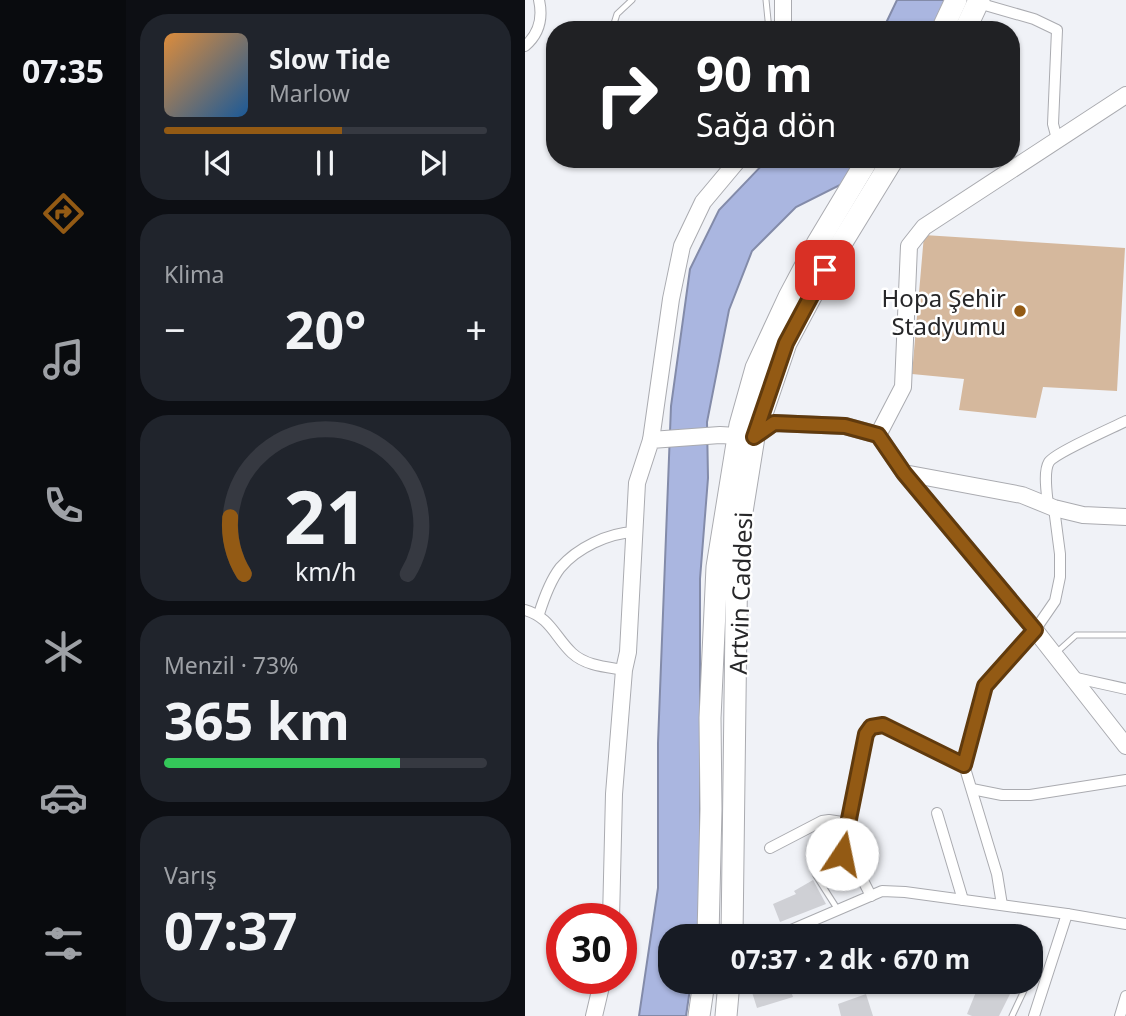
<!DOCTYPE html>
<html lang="tr">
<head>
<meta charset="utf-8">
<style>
  body { margin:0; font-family:"Noto Sans",sans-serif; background:#20242c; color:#f1f3f6; height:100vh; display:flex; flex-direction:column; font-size:26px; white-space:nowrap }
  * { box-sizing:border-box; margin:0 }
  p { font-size:23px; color:#9ea1a6 }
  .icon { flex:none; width:38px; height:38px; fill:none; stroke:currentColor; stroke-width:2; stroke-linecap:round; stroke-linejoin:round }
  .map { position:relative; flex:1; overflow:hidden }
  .drawer { display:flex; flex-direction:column; gap:14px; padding:14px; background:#0d0f14; width:399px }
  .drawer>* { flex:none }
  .banner { position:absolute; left:21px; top:21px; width:474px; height:147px; border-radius:28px; box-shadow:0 2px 5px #0004; background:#202124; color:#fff; overflow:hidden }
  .speed { position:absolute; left:21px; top:903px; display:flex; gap:14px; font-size:35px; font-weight:700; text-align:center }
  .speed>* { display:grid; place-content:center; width:91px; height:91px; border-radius:50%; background:#171b24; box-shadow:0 2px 5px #0004; line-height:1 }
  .speed .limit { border:10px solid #d22; background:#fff; color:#111 }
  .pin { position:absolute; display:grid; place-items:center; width:60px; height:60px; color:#fff; margin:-30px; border-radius:14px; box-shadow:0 4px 10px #0006 }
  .me { position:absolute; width:77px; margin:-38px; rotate:11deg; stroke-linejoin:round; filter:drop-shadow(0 0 5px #0008) }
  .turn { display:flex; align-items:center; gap:24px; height:147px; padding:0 35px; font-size:32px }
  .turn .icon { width:91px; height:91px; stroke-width:2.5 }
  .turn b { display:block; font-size:49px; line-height:60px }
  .big { font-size:52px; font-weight:700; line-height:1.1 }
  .drawer .tile { flex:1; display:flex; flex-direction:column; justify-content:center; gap:10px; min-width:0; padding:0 24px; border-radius:28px; background:#20242c }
  .drawer .dial { align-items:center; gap:0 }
  .dial svg { height:182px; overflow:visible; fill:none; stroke:#363941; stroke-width:7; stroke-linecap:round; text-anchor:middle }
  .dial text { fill:#f1f3f6; stroke:none }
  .song { display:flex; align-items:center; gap:21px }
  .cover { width:84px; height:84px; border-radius:10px; background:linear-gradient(135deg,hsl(30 70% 55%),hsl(210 70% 35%)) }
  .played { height:7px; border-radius:4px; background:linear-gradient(90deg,#935a14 55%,#363941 55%) }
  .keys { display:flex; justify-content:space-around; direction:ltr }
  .heat { display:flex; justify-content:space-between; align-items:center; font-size:38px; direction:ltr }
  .charge { height:10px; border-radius:5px; background:linear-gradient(90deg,#34c759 73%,#363941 0) }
  .trip { position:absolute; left:133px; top:924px; width:385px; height:70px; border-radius:28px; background:#171b24; box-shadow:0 2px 5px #0004; font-weight:700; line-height:70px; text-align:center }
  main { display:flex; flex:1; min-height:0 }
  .tab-bar { display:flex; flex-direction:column; width:126px; justify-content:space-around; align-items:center; background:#090b0e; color:#9ea1a6 }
  .tab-bar .icon { width:49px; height:49px }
  .tab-bar .on { color:#935a14 }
  .tab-bar b { font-size:32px; color:#f1f3f6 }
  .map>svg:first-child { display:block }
  .green { fill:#d5b89d }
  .water { fill:#aab6e0; stroke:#838ba9; stroke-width:2 }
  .building { fill:#cfd0d5 }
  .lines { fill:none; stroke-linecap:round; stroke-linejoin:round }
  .lane-casing { stroke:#aaabb0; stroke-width:7 }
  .street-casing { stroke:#aaabb0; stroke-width:12 }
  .secondary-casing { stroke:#aaabb0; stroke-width:18 }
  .highway-casing { stroke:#aaabb0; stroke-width:23 }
  .lane { stroke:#fff; stroke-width:5 }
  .street { stroke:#fff; stroke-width:10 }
  .secondary { stroke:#fff; stroke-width:16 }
  .highway { stroke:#fff; stroke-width:21 }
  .route-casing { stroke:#603a0d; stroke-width:18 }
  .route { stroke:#935a14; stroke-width:12 }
  .poi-dot { fill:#935a14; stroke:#fff; stroke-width:2.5 }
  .labels { text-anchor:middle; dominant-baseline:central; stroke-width:5; stroke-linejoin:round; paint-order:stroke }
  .poi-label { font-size:24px; fill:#272729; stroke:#fff; text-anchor:end }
  .street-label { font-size:24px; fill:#272729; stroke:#fff }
</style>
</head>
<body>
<main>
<nav class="tab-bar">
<b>07:35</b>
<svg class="icon on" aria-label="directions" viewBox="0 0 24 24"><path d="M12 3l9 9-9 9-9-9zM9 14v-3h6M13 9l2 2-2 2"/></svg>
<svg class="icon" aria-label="music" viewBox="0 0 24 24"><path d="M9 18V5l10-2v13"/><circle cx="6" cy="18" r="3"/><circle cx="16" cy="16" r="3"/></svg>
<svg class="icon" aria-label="phone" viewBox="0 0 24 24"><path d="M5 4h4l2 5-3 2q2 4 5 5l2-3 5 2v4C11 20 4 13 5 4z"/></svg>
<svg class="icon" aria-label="climate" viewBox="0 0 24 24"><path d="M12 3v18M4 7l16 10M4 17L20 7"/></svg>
<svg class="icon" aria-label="car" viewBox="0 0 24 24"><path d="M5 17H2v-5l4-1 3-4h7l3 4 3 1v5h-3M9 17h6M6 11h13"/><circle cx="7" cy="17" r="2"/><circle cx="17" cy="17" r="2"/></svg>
<svg class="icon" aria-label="filters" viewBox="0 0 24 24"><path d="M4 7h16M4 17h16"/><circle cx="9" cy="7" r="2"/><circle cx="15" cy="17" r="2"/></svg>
</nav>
<section class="drawer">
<div class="tile">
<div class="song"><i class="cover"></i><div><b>Slow Tide</b><p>Marlow</p></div></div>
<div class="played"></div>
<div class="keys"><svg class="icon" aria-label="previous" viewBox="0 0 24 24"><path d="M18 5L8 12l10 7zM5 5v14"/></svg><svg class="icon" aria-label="pause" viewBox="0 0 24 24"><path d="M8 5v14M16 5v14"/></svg><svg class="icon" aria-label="next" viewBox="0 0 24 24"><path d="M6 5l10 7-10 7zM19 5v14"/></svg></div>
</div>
<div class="tile"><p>Klima</p>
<div class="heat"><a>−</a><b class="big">20°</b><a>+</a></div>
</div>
<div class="tile dial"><svg viewBox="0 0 100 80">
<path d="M14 69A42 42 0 1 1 86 69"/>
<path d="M14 69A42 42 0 0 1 8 44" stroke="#935a14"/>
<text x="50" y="56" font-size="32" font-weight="700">21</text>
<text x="50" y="72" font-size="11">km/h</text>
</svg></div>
<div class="tile"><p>Menzil · 73%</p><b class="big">365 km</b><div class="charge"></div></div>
<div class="tile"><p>Varış</p><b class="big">07:37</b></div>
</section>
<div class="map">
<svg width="601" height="1016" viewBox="0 0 601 1016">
  <rect width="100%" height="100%" fill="#f0f2f7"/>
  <!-- green -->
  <polygon class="green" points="399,235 600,248 592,391 518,387 511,418 434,410 439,379 387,374"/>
  <!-- water -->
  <g class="water">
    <polygon points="372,0 428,0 412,30 351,30 361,23"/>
    <polygon points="243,159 335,159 321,182 271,207 227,251 204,310 182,422 183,478 175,579 175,867 173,936 145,936 145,982 166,982 161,1016 114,1016 133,888 133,743 146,406 165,269 194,210"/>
  </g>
  <!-- building -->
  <g class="building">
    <polygon points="288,880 301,904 255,922 248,904 271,894 269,891"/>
    <polygon points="482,924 506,936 477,936"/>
    <polygon points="230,982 263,982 268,997 232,1008 225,986 231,984"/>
    <polygon points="455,982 464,982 486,992 474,1016 447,1016 442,1014"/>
    <polygon points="341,994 348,1016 316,1016 313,1004"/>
  </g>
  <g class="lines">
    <defs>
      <g id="lane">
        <polyline points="241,0 244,30"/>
        <polyline points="87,30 92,14 107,0"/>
        <polyline points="531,653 551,635 601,635"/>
        <polyline points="313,910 290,874 317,854"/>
        <polyline points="506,974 514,954"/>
        <polyline points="487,1016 503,982"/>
      </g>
      <g id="street">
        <polyline points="453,3 509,19 532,30 528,124 532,139"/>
        <path d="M0,46C14,34 18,18 14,0"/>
        <path d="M523,505C522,494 518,472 524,462C530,453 587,428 601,421"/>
        <path d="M0,610C25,617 30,637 47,653C61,666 82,667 99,670"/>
        <path d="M14,614C19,598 25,581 35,568C52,548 83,533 109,532"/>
        <polyline points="547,677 601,689"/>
        <polyline points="447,789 477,795 505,795 601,780"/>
        <polyline points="412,813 438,900"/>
        <polyline points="245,848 297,821 304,820 324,823"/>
        <polyline points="346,896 329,863 317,854 341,734 346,727 358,725 439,765"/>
        <polyline points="477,905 472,874 439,765 460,686 510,630 530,601 535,577 535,554 529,508"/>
        <polyline points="252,936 357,891 380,892 542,914"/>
        <polyline points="509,1016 542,914 601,924"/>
        <polyline points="595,1016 601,996"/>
      </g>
      <g id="secondary">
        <polyline points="258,30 258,0"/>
        <polyline points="353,435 378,387 384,246 399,227 601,95"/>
        <polyline points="126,440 146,299 157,246 178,202 214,159"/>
        <polyline points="379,473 497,495 529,508 558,515 601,517"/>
        <polyline points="86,919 89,794 99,670 103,652 112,483 126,440 195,435 229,437 249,423 320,426 353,435 379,473 510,630 601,746"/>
        <polyline points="69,1016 78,978"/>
      </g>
      <g id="highway">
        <polyline points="417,30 431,0"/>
        <polyline points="440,30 454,0"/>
        <polyline points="183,936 186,809 185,718 192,567 215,425 231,368 264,297 292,244 343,159"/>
        <polyline points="207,936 212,543 229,437 261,343 300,270 368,159"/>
        <polyline points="174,1016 179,982"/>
        <polyline points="201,1016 204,982"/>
      </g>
    </defs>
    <!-- lane casing -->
    <use href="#lane" class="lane-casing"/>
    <!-- street casing -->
    <use href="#street" class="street-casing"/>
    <!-- secondary casing -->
    <use href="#secondary" class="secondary-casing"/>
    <!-- highway casing -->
    <use href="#highway" class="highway-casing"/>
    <!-- lane -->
    <use href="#lane" class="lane"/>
    <!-- street -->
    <use href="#street" class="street"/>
    <!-- secondary -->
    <use href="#secondary" class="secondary"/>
    <!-- highway -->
    <use href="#highway" class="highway"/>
  </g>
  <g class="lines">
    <defs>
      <polyline id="route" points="300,270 261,343 229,437 249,423 320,426 353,435 379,473 510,630 460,686 439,765 358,725 346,727 341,734 317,854"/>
    </defs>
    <!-- route casing -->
    <use href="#route" class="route-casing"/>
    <!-- route -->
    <use href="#route" class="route"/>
  </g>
  <!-- markers -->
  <circle class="poi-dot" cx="495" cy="311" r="7"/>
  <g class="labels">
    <!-- poi labels -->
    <g class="poi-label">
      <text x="481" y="297">Hopa Şehir<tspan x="481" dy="28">Stadyumu</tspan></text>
    </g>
    <!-- street labels -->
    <g class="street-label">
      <text transform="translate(215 593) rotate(-88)">Artvin Caddesi</text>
    </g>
  </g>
</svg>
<div class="speed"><div class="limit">30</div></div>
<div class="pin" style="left:300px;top:270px;background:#d93025"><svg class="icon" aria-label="arrive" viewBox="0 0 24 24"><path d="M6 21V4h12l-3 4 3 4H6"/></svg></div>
<svg class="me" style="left:317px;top:854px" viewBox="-20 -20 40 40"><circle r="19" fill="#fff"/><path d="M0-13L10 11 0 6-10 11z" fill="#935a14"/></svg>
<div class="trip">07:37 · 2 dk · 670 m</div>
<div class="banner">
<div class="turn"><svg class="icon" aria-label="right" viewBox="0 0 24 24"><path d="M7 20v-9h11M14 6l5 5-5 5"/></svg><div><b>90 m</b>Sağa dön</div></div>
</div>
</div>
</main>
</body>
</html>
